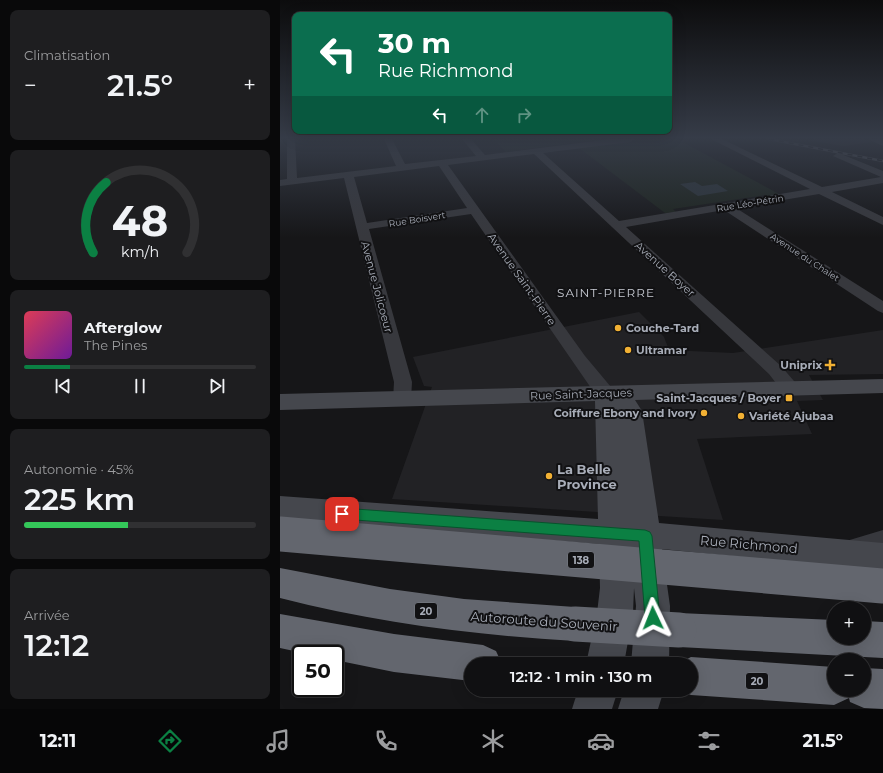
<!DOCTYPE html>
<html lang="fr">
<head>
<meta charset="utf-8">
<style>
  body { margin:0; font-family:Montserrat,sans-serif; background:#1e1e20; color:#f1f3f6; height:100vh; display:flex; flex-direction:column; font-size:15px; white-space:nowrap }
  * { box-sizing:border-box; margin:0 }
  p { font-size:13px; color:#9c9d9f }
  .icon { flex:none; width:22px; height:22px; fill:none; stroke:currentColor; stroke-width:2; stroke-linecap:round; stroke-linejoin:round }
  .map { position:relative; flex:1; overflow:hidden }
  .side { display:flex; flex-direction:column; gap:10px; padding:10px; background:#09090a; width:280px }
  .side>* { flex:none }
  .banner { position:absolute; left:12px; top:12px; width:380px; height:122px; border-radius:8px; box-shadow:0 4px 16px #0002,0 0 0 1px #303032; background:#0b6e4f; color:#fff; overflow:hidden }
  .buttons { position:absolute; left:547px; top:601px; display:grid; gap:8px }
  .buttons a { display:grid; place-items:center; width:44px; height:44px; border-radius:50%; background:#101012; box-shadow:0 4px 16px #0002,0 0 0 1px #303032; font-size:20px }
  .speed { position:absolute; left:12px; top:645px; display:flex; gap:8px; font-size:20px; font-weight:700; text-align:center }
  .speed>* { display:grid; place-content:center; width:52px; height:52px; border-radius:50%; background:#101012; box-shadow:0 4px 16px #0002,0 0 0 1px #303032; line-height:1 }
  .speed .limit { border:2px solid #111; border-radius:6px; background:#fff; color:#111 }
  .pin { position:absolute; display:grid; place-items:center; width:34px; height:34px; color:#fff; margin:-17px; border-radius:8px; box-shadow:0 2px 6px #0006 }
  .me { position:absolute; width:44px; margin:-22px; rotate:358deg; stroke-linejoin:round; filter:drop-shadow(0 0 3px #0008) }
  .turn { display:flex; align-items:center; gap:14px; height:84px; padding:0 20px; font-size:18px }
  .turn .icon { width:52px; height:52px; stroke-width:2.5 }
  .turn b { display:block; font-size:28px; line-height:34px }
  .lanes { display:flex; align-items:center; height:38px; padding:0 20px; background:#0003; justify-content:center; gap:20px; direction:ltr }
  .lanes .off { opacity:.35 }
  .big { font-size:30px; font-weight:600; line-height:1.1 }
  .side .tile { flex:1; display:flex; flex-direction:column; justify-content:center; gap:6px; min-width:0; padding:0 14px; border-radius:8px; background:#1e1e20 }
  .side .dial { align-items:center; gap:0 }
  .dial svg { height:104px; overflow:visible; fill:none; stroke:#303032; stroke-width:7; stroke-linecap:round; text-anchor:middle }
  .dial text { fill:#f1f3f6; stroke:none }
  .song { display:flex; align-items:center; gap:12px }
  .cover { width:48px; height:48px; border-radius:6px; background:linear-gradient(135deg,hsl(350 70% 55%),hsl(280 70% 35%)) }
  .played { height:4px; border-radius:2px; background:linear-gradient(90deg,#0b8043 20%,#303032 20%) }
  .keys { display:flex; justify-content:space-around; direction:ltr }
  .heat { display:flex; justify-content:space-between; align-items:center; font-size:22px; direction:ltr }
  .charge { height:6px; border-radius:3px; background:linear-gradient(90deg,#34c759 45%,#303032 0) }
  .trip { position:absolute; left:184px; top:657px; width:234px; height:40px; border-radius:20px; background:#101012; box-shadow:0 4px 16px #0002,0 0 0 1px #303032; font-weight:600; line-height:40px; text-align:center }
  .menu { display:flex; height:64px; justify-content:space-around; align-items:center; background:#060607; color:#9c9d9f }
  .menu .icon { width:28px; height:28px }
  .menu .on { color:#0b8043 }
  .menu b { font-size:18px; color:#f1f3f6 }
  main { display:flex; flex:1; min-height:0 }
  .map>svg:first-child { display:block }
  .built { fill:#222225 }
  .green { fill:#1c231d }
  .water { fill:#2c353c }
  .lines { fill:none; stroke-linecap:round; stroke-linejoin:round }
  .minor { fill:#37383d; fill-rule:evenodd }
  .tertiary { fill:#37383d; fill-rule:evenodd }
  .secondary { fill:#45474d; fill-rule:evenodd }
  .motorway { fill:#63666e; fill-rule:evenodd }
  .rail-casing { stroke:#4a4c52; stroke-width:2.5 }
  .rail { stroke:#111113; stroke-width:1.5; stroke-dasharray:5; stroke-linecap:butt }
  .motorway-bridge { stroke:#63666e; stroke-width:35 }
  .route { fill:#0b8043; stroke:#07532c }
  .poi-dot { fill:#f2b134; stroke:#111113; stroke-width:1.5 }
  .labels { text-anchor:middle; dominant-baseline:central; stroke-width:4; stroke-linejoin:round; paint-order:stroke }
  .far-street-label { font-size:9px; fill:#a8adb8; stroke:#111113 }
  .shield { fill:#111113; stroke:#7b7e86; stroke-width:1 }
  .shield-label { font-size:10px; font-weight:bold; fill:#a8adb8 }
  .street-label { font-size:11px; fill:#a8adb8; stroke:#111113 }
  .poi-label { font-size:11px; font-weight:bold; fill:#a8adb8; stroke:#111113; text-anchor:start }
  .neighbourhood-label { font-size:12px; letter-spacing:1px; fill:#c9ccd4; stroke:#111113 }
  .near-poi-label { font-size:13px; font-weight:bold; fill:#a8adb8; stroke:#111113; text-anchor:start }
  .near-street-label { font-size:13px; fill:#a8adb8; stroke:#111113 }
</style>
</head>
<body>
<main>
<section class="side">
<div class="tile"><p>Climatisation</p>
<div class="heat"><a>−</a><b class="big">21.5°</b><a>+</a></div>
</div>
<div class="tile dial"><svg viewBox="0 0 100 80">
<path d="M14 69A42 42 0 1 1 86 69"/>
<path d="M14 69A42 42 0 0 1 24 15" stroke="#0b8043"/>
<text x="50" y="56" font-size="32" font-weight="700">48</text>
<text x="50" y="72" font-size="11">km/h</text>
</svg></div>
<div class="tile">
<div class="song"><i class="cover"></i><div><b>Afterglow</b><p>The Pines</p></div></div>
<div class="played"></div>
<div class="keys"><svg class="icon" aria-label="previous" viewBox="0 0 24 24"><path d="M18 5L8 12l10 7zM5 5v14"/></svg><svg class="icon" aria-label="pause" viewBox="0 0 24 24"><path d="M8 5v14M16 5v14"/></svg><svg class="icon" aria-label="next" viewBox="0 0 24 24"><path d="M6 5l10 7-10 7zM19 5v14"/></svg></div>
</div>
<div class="tile"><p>Autonomie · 45%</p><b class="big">225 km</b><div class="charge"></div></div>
<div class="tile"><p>Arrivée</p><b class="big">12:12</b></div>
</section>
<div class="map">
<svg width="603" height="709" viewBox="0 0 603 709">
  <rect width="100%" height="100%" fill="#161618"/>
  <!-- built -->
  <g class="built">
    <polygon points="540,139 584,139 592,142 564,146 528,140"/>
    <polygon points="359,312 384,337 389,350 453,353 603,330 603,374 529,375 543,400 517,401 532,434 417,439 443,520 112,499 152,387 144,386 133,357"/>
  </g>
  <!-- green -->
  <g class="green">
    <polygon points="213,139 322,139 226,152"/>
    <polygon points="373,139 397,139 501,195 489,197 485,195 393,209 396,212 385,213 299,148"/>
  </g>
  <!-- water -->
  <polygon class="water" points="415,182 422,186 437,184 448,191 418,196 400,184"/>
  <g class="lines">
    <!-- minor -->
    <g class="minor">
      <path d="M7,139H15L17,178L116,166L104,139H112L125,164L196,156L182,139H191L205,155L331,139H355L351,142L263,153L339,221L530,189L431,139H442L542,187L601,177L553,156L558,153L561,154L603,171V183L552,192L603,217V225L539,194L456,208L603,301V313L598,311L444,210L346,227L501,366L520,388L517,392C503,396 497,384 489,374L254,154L168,165L305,356L336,393L334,397C323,400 318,395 311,388L191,214L89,229L132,382L131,400L129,404L122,406L115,404L113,400L114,382L64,178L0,186V180L7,179ZM159,166L187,208L87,223L74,177Z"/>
      <polygon points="603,530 603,550 572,560 563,556 560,549 563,542"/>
    </g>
    <!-- tertiary -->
    <polygon class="tertiary" points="588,139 603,139 603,146"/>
    <!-- secondary -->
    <g class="secondary">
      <polygon points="603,379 603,393 355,400 362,411 379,523 603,543 603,571 382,549 390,606 389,664 351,664 356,606 354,588 353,613 344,664 306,664 317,613 320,588 319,544 0,520 0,496 318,519 315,401 0,410 0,394"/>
      <polygon points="298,690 338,690 332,709 292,709"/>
      <polygon points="344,690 384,690 378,709 338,709"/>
    </g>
    <!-- motorway -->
    <g class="motorway">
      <path d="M0,568L110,589L184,599L295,607L308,612L313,624L308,636L295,641C195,635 97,623 0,598Z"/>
      <polygon points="399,613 554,620 554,638 584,638 584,621 603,622 603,658 399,647 386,642 381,630 386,618"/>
      <polygon points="0,614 114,634 203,645 216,651 222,664 191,664 191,681 114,672 55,660 55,654 28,654 0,648"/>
      <polygon points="411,657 554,667 554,690 584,690 584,668 603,669 603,709 584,708 570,702 569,698 554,705 411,695 398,690 411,690 411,664 397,664"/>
    </g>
    <defs>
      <polyline id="rail" points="489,139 603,161"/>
    </defs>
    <!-- rail casing -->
    <use href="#rail" class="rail-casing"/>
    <!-- rail -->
    <use href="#rail" class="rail"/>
    <!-- motorway-bridge -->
    <g class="motorway-bridge">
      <polyline points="0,534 603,586"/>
      <polyline points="295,624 399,630"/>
    </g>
  </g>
  <!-- sky -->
  <linearGradient id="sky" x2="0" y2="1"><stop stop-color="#0c0c0d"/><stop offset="0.58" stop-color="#363c48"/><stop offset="1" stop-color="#363c48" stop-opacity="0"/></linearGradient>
  <rect width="603" height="238" fill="url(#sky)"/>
  <!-- route -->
  <polygon class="route" points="62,508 365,530 370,532 372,536 380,618 378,623 373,625 368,623 365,618 359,541 62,519 57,517 56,514 57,510"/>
  <!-- markers -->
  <g class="poi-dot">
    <circle cx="338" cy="328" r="4"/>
    <circle cx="348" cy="350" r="4"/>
    <path d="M548 359h4v4h4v4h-4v4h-4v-4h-4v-4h4z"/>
    <rect x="505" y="394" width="8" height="8" rx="2"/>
    <circle cx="424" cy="413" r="4"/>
    <circle cx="461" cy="416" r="4"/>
    <circle cx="269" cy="476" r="4"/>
  </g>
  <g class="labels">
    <!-- far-street labels -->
    <g class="far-street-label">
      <text transform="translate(470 203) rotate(-9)">Rue Léo-Pétrin</text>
      <text transform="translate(137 219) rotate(-9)">Rue Boisvert</text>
      <text transform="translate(525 257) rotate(33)">Avenue du Chalet</text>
    </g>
    <!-- shield labels -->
    <g class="shield">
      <rect x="288" y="552" width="26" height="16" rx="3"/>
      <rect x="135" y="603" width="22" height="16" rx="3"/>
      <rect x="466" y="673" width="22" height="16" rx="3"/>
    </g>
    <g class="shield-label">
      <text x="301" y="560">138</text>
      <text x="146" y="611">20</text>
      <text x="477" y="681">20</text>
    </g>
    <!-- street labels -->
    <g class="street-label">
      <text transform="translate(385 269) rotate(42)">Avenue Boyer</text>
      <text transform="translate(242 279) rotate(55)">Avenue Saint-Pierre</text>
      <text transform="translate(97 287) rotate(75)">Avenue Jolicoeur</text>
      <text transform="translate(301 394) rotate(-2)">Rue Saint-Jacques</text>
    </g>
    <!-- poi labels -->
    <g class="poi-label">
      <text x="346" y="328">Couche-Tard</text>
      <text x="356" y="350">Ultramar</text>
      <text x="542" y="365" text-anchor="end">Uniprix</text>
      <text x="501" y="398" text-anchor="end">Saint-Jacques / Boyer</text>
      <text x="416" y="413" text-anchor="end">Coiffure Ebony and Ivory</text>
      <text x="469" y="416">Variété Ajubaa</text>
    </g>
    <!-- neighbourhood labels -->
    <g class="neighbourhood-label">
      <text x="326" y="292">SAINT-PIERRE</text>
    </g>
    <!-- near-poi labels -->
    <g class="near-poi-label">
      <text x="277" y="469">La Belle<tspan x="277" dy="15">Province</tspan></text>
    </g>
    <!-- near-street labels -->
    <g class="near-street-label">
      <text transform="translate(469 544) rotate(5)">Rue Richmond</text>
      <text transform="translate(264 621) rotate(4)">Autoroute du Souvenir</text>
    </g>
  </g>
</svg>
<div class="buttons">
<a>+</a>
<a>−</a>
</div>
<div class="speed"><div class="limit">50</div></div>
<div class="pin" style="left:62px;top:514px;background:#d93025"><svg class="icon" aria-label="arrive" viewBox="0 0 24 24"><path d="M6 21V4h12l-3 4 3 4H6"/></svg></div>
<svg class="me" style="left:373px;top:618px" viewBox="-20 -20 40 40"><path d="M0-17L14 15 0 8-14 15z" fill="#0b8043" stroke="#fff" stroke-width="4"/></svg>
<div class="trip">12:12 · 1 min · 130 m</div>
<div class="banner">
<div class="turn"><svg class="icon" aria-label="left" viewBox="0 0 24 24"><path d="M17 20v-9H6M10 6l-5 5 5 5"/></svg><div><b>30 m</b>Rue Richmond</div></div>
<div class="lanes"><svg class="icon" aria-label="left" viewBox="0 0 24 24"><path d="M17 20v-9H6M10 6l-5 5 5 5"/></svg><svg class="icon off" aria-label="ahead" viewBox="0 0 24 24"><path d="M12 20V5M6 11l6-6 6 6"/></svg><svg class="icon off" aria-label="right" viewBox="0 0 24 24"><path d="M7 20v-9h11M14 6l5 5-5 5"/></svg></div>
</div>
</div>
</main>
<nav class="menu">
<b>12:11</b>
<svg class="icon on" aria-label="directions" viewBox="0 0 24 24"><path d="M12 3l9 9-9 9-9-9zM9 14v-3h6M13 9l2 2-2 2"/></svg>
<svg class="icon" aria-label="music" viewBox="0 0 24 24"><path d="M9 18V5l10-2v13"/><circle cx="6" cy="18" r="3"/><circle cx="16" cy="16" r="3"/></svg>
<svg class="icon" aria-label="phone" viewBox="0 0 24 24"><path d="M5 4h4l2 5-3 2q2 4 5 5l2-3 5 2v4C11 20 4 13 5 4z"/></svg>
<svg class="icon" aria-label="climate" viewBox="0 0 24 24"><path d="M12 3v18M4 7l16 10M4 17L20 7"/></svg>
<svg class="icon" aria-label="car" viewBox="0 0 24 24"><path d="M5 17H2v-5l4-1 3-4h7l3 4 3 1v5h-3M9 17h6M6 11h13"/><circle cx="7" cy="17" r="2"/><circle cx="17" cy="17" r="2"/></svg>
<svg class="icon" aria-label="filters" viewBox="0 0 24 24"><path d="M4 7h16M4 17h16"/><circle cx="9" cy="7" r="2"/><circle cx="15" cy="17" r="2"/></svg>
<b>21.5°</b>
</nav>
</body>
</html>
